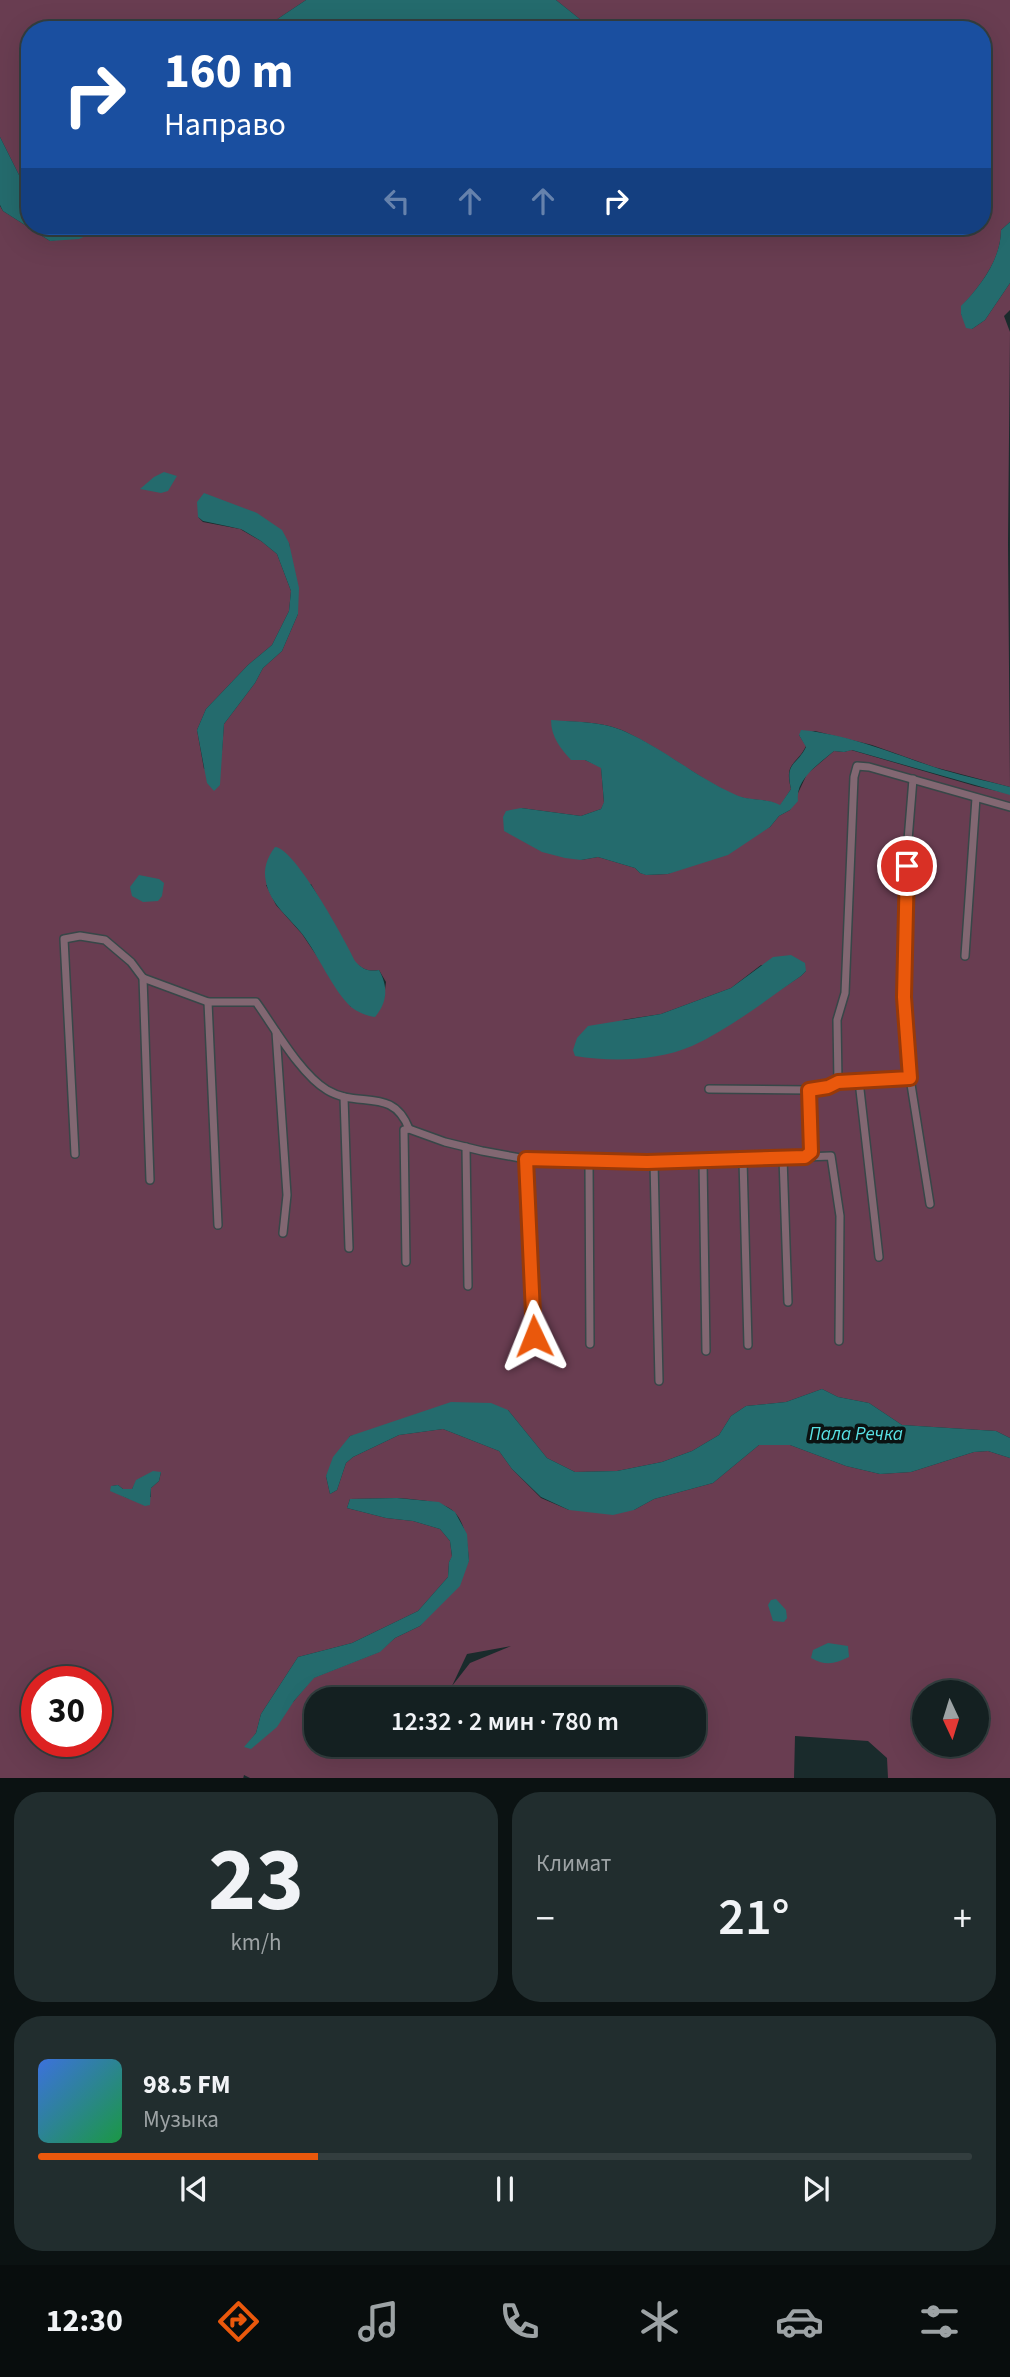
<!DOCTYPE html>
<html lang="ru">
<head>
<meta charset="utf-8">
<style>
  body { margin:0; font-family:"Source Sans 3",sans-serif; background:#212d2e; color:#f1f3f6; height:100vh; display:flex; flex-direction:column; font-size:26px; white-space:nowrap }
  * { box-sizing:border-box; margin:0 }
  p { font-size:23px; color:#9da3a5 }
  .icon { flex:none; width:38px; height:38px; fill:none; stroke:currentColor; stroke-width:2; stroke-linecap:round; stroke-linejoin:round }
  .map { position:relative; height:1778px; overflow:hidden }
  .panel { display:flex; flex-direction:column; gap:14px; padding:14px; background:#0b1212; flex:1 }
  .panel>* { flex:none }
  .banner { position:absolute; left:21px; top:21px; width:970px; height:214px; border-radius:28px; box-shadow:0 7px 28px #0002,0 0 0 2px #333e3f; background:#1a4fa0; color:#fff; overflow:hidden }
  .needle { width:46px; rotate:176deg }
  .tools { position:absolute; left:912px; top:1680px; display:grid; gap:14px }
  .tools a { display:grid; place-items:center; width:77px; height:77px; border-radius:50%; background:#142021; box-shadow:0 7px 28px #0002,0 0 0 2px #333e3f; font-size:35px }
  .speed { position:absolute; left:21px; top:1666px; display:flex; gap:14px; font-size:35px; font-weight:700; text-align:center }
  .speed>* { display:grid; place-content:center; width:91px; height:91px; border-radius:50%; background:#142021; box-shadow:0 7px 28px #0002,0 0 0 2px #333e3f; line-height:1 }
  .speed .limit { border:10px solid #d22; background:#fff; color:#111 }
  .pin { position:absolute; display:grid; place-items:center; width:60px; height:60px; color:#fff; margin:-30px; border:4px solid #fff; border-radius:50%; box-shadow:0 2px 7px #0007 }
  .me { position:absolute; width:77px; margin:-38px; rotate:358deg; stroke-linejoin:round; filter:drop-shadow(0 0 5px #0008) }
  .turn { display:flex; align-items:center; gap:24px; height:147px; padding:0 28px; font-size:32px }
  .turn .icon { width:91px; height:91px; stroke-width:2.5 }
  .turn b { display:block; font-size:49px; line-height:60px }
  .lanes { display:flex; align-items:center; height:66px; padding:0 28px; background:#0003; justify-content:center; gap:35px; direction:ltr }
  .lanes .off { opacity:.35 }
  .big { font-size:52px; font-weight:600; line-height:1.1 }
  .panel .widget { flex:1; display:flex; flex-direction:column; justify-content:center; gap:10px; min-width:0; padding:0 24px; border-radius:28px; background:#212d2e }
  .panel .dial { align-items:center; gap:0 }
  .dial b { font-size:91px; line-height:1 }
  .song { display:flex; align-items:center; gap:21px }
  .cover { width:84px; height:84px; border-radius:10px; background:linear-gradient(135deg,hsl(220 70% 55%),hsl(140 70% 35%)) }
  .played { height:7px; border-radius:4px; background:linear-gradient(90deg,#ea580c 30%,#333e3f 30%) }
  .keys { display:flex; justify-content:space-around; direction:ltr }
  .heat { display:flex; justify-content:space-between; align-items:center; font-size:38px; direction:ltr }
  .panel .tiles { flex:1; display:grid; gap:14px; grid-template-columns:1fr 1fr }
  .widget:last-child { grid-column:span 2 }
  .trip { position:absolute; left:304px; top:1687px; width:402px; height:70px; border-radius:28px; background:#142021; box-shadow:0 7px 28px #0002,0 0 0 2px #333e3f; font-weight:600; line-height:70px; text-align:center }
  .menu { display:flex; height:112px; justify-content:space-around; align-items:center; background:#080d0d; color:#9da3a5 }
  .menu .icon { width:49px; height:49px }
  .menu .selected { color:#ea580c }
  .menu b { font-size:32px; color:#f1f3f6 }
  .map>svg:first-child { display:block }
  .green { fill:#693d51; fill-rule:evenodd }
  .water { fill:#246b6d }
  .lines { fill:none; stroke-linecap:round; stroke-linejoin:round }
  .street-casing { stroke:#374748; stroke-width:10 }
  .street { stroke:#826772; stroke-width:7 }
  .route-casing { stroke:#983908; stroke-width:18 }
  .route { stroke:#ea580c; stroke-width:12 }
  .labels { text-anchor:middle; dominant-baseline:central; stroke-width:7; stroke-linejoin:round; paint-order:stroke }
  .water-label { font-size:19px; font-style:italic; fill:#59e1e5; stroke:#0b1212 }
</style>
</head>
<body>
<div class="map">
<svg width="1010" height="1779" viewBox="0 0 1010 1779">
  <rect width="100%" height="100%" fill="#1a2b2c"/>
  <!-- green -->
  <g class="green">
    <polygon points="0,0 306,0 261,30 30,30 30,187 21,179 0,137"/>
    <path d="M556,0H1010V222L1001,230C1001,260 980,286 961,307V314L972,329L985,320L1010,283V310L1004,316L1010,332L1008,544L1010,787L934,767L872,745L815,731L799,735L806,746C796,766 784,762 791,789L780,806C765,797 750,802 734,795C696,777 664,750 626,732C603,721 576,722 552,721L585,760L601,767L604,803L601,809L581,816L521,808L581,860L598,857L635,868L640,873L647,875L668,874L770,827L779,816L790,810L807,774L834,751L844,752L851,750L975,786L1010,794V1438L996,1431L902,1425L869,1403L838,1397L822,1389L786,1402L746,1406L731,1416L719,1435L692,1451L662,1462L617,1471L575,1472L547,1458L508,1410L350,1436L326,1476L330,1494L337,1490L346,1463L353,1457L399,1435L443,1429L499,1451L512,1469L541,1498L569,1510H634L654,1499L713,1483L759,1445H790L846,1466L880,1474L911,1472L974,1452L988,1451L1010,1458V1778H888L887,1758L868,1741L795,1736L794,1778L252,1779L244,1775L243,1779L0,1778V206L3,211L50,241L93,234L109,226H735L741,227L982,226V30H587L581,20ZM198,517L289,543L298,614L282,651L263,668L255,683L224,724L222,751L204,769L197,730L206,709L248,665L272,645L289,611L291,591L277,554L261,541L240,529L203,522ZM311,884L354,961C362,969 368,972 379,970L386,982L384,998L351,1007L302,934L276,905L266,885ZM761,965L806,971L801,976L710,1036L622,1020L661,1014L731,988ZM153,1472H161L159,1481L151,1488V1497C132,1500 125,1502 112,1486L118,1485L123,1489H132L137,1480ZM397,1498C449,1502 465,1503 469,1561L420,1626L395,1638L379,1652L313,1678L294,1701L245,1747L256,1733L261,1714L298,1657L352,1643L418,1611L448,1577L449,1562L452,1557L450,1541L440,1529L413,1521L386,1518L347,1508L350,1499ZM511,1646L470,1663L452,1686L467,1654ZM37,1682H96V1741H37ZM924,1692H976V1745H924ZM317,1699H695V1745H317Z"/>
  </g>
  <!-- water -->
  <g class="water">
    <path d="M306,0H556L581,20L587,30H481C455,23 411,24 383,30H261Z"/>
    <polygon points="0,137 21,179 30,187 30,226 109,226 79,239 50,241 3,211 0,205"/>
    <path d="M1010,222V283L985,320L972,329L966,328L961,314V306C980,287 1001,259 1001,230Z"/>
    <polygon points="164,472 177,476 168,491 161,493 140,489 154,477"/>
    <polygon points="204,493 257,513 282,530 289,543 299,588 298,614 282,651 263,668 255,683 224,724 220,785 214,791 207,783 197,730 206,709 248,665 272,645 289,611 291,591 277,554 261,541 241,529 203,521 198,517 197,502"/>
    <path d="M551,720C576,722 603,721 626,732C664,749 696,777 734,794C750,802 765,797 780,805L791,789C785,761 796,767 806,747L799,735L801,730C846,734 889,752 931,766C957,775 984,780 1010,787V795L852,750L844,752L834,751C819,764 795,779 798,801L790,810L779,816L770,827L728,855L668,874L646,875L640,873L635,868L598,857L581,860L565,858L542,852L504,831L503,817L506,811L521,808L581,816L601,809L604,802L601,768L585,760H571C561,749 551,737 551,720Z"/>
    <path d="M275,847C295,848 345,940 355,961C362,969 368,972 379,970C388,986 388,1002 375,1017C367,1016 357,1012 351,1007C333,990 318,955 303,935C290,918 270,904 266,882C263,868 267,858 275,847Z"/>
    <polygon points="139,875 159,879 164,883 162,896 158,901 143,902 132,896 130,887"/>
    <path d="M791,955L805,963L806,971L801,976C766,1000 731,1028 692,1046C657,1061 612,1062 575,1056L573,1050L577,1038L588,1026L661,1014L731,988L773,957Z"/>
    <polygon points="822,1389 838,1397 869,1403 902,1425 996,1431 1010,1438 1010,1458 988,1451 974,1452 911,1472 880,1474 846,1466 790,1445 759,1445 713,1483 654,1499 634,1510 613,1515 569,1510 541,1497 512,1469 499,1451 443,1429 399,1435 353,1457 346,1463 337,1490 330,1494 326,1476 333,1457 350,1436 451,1402 491,1403 508,1410 547,1458 575,1472 617,1471 662,1462 692,1451 719,1435 731,1416 746,1406 786,1402"/>
    <polygon points="153,1471 161,1472 159,1481 151,1488 150,1505 145,1506 110,1491 111,1486 118,1485 123,1489 132,1489 136,1480"/>
    <polygon points="397,1498 439,1502 455,1512 467,1534 469,1561 460,1586 420,1626 395,1638 380,1652 314,1678 294,1701 277,1727 251,1749 244,1747 256,1733 261,1714 298,1657 352,1643 418,1611 448,1577 449,1562 452,1556 450,1541 440,1529 413,1521 386,1518 347,1508 350,1499"/>
    <polygon points="776,1599 786,1610 787,1618 784,1622 773,1621 768,1605 771,1600"/>
    <path d="M828,1643L848,1646L849,1657C835,1664 825,1666 811,1658L813,1650Z"/>
  </g>
  <g class="lines">
    <defs>
      <g id="street">
        <polyline points="913,779 908,840 904,997 910,1078 930,1204"/>
        <polyline points="965,956 976,798"/>
        <polyline points="143,978 150,1180"/>
        <polyline points="208,1002 218,1225"/>
        <polyline points="276,1032 287,1195 283,1233"/>
        <polyline points="859,1081 879,1257"/>
        <polyline points="838,1082 910,1078"/>
        <polyline points="709,1089 809,1090"/>
        <polyline points="344,1097 349,1248"/>
        <polyline points="466,1147 468,1286"/>
        <path d="M75,1154L64,939L80,936L105,940L131,962L143,978L208,1002H256C274,1027 301,1075 327,1090C358,1109 393,1086 409,1129"/>
        <polyline points="805,1157 831,1156 840,1216 839,1341"/>
        <polyline points="783,1158 788,1302"/>
        <polyline points="526,1159 534,1336"/>
        <polyline points="743,1160 748,1345"/>
        <polyline points="703,1161 706,1351"/>
        <polyline points="589,1162 590,1344"/>
        <polyline points="654,1162 659,1381"/>
        <polyline points="406,1262 404,1130 409,1129 445,1142 482,1151 526,1159 647,1162 805,1157 811,1152 809,1090 828,1087 838,1082 837,1020 845,993 854,777 857,766 869,767 1010,807"/>
      </g>
    </defs>
    <!-- street casing -->
    <use href="#street" class="street-casing"/>
    <!-- street -->
    <use href="#street" class="street"/>
  </g>
  <g class="lines">
    <defs>
      <polyline id="route" points="534,1336 526,1159 647,1162 805,1157 811,1152 809,1090 828,1087 838,1082 910,1078 904,997 907,866"/>
    </defs>
    <!-- route casing -->
    <use href="#route" class="route-casing"/>
    <!-- route -->
    <use href="#route" class="route"/>
  </g>
  <g class="labels">
    <!-- water labels -->
    <g class="water-label">
      <text x="856" y="1434">Пала Речка</text>
    </g>
  </g>
</svg>
<div class="tools">
<a><svg class="needle" viewBox="-14 -14 28 28"><path d="M0-13l5 13h-10z" fill="#e53935"/><path d="M0 13l5-13h-10z" fill="#9da3a5"/></svg></a>
</div>
<div class="speed"><div class="limit">30</div></div>
<div class="pin" style="left:907px;top:866px;background:#d93025"><svg class="icon" aria-label="arrive" viewBox="0 0 24 24"><path d="M6 21V4h12l-3 4 3 4H6"/></svg></div>
<svg class="me" style="left:534px;top:1336px" viewBox="-20 -20 40 40"><path d="M0-17L14 15 0 8-14 15z" fill="#ea580c" stroke="#fff" stroke-width="4"/></svg>
<div class="trip">12:32 · 2 мин · 780 m</div>
<div class="banner">
<div class="turn"><svg class="icon" aria-label="right" viewBox="0 0 24 24"><path d="M7 20v-9h11M14 6l5 5-5 5"/></svg><div><b>160 m</b>Направо</div></div>
<div class="lanes"><svg class="icon off" aria-label="left" viewBox="0 0 24 24"><path d="M17 20v-9H6M10 6l-5 5 5 5"/></svg><svg class="icon off" aria-label="ahead" viewBox="0 0 24 24"><path d="M12 20V5M6 11l6-6 6 6"/></svg><svg class="icon off" aria-label="ahead" viewBox="0 0 24 24"><path d="M12 20V5M6 11l6-6 6 6"/></svg><svg class="icon" aria-label="right" viewBox="0 0 24 24"><path d="M7 20v-9h11M14 6l5 5-5 5"/></svg></div>
</div>
</div>
<section class="panel">
<div class="tiles">
<div class="widget dial"><b>23</b><p>km/h</p></div>
<div class="widget"><p>Климат</p>
<div class="heat"><a>−</a><b class="big">21°</b><a>+</a></div>
</div>
<div class="widget">
<div class="song"><i class="cover"></i><div><b>98.5 FM</b><p>Музыка</p></div></div>
<div class="played"></div>
<div class="keys"><svg class="icon" aria-label="previous" viewBox="0 0 24 24"><path d="M18 5L8 12l10 7zM5 5v14"/></svg><svg class="icon" aria-label="pause" viewBox="0 0 24 24"><path d="M8 5v14M16 5v14"/></svg><svg class="icon" aria-label="next" viewBox="0 0 24 24"><path d="M6 5l10 7-10 7zM19 5v14"/></svg></div>
</div>
</div>
</section>
<nav class="menu">
<b>12:30</b>
<svg class="icon selected" aria-label="directions" viewBox="0 0 24 24"><path d="M12 3l9 9-9 9-9-9zM9 14v-3h6M13 9l2 2-2 2"/></svg>
<svg class="icon" aria-label="music" viewBox="0 0 24 24"><path d="M9 18V5l10-2v13"/><circle cx="6" cy="18" r="3"/><circle cx="16" cy="16" r="3"/></svg>
<svg class="icon" aria-label="phone" viewBox="0 0 24 24"><path d="M5 4h4l2 5-3 2q2 4 5 5l2-3 5 2v4C11 20 4 13 5 4z"/></svg>
<svg class="icon" aria-label="climate" viewBox="0 0 24 24"><path d="M12 3v18M4 7l16 10M4 17L20 7"/></svg>
<svg class="icon" aria-label="car" viewBox="0 0 24 24"><path d="M5 17H2v-5l4-1 3-4h7l3 4 3 1v5h-3M9 17h6M6 11h13"/><circle cx="7" cy="17" r="2"/><circle cx="17" cy="17" r="2"/></svg>
<svg class="icon" aria-label="filters" viewBox="0 0 24 24"><path d="M4 7h16M4 17h16"/><circle cx="9" cy="7" r="2"/><circle cx="15" cy="17" r="2"/></svg>
</nav>
</body>
</html>
